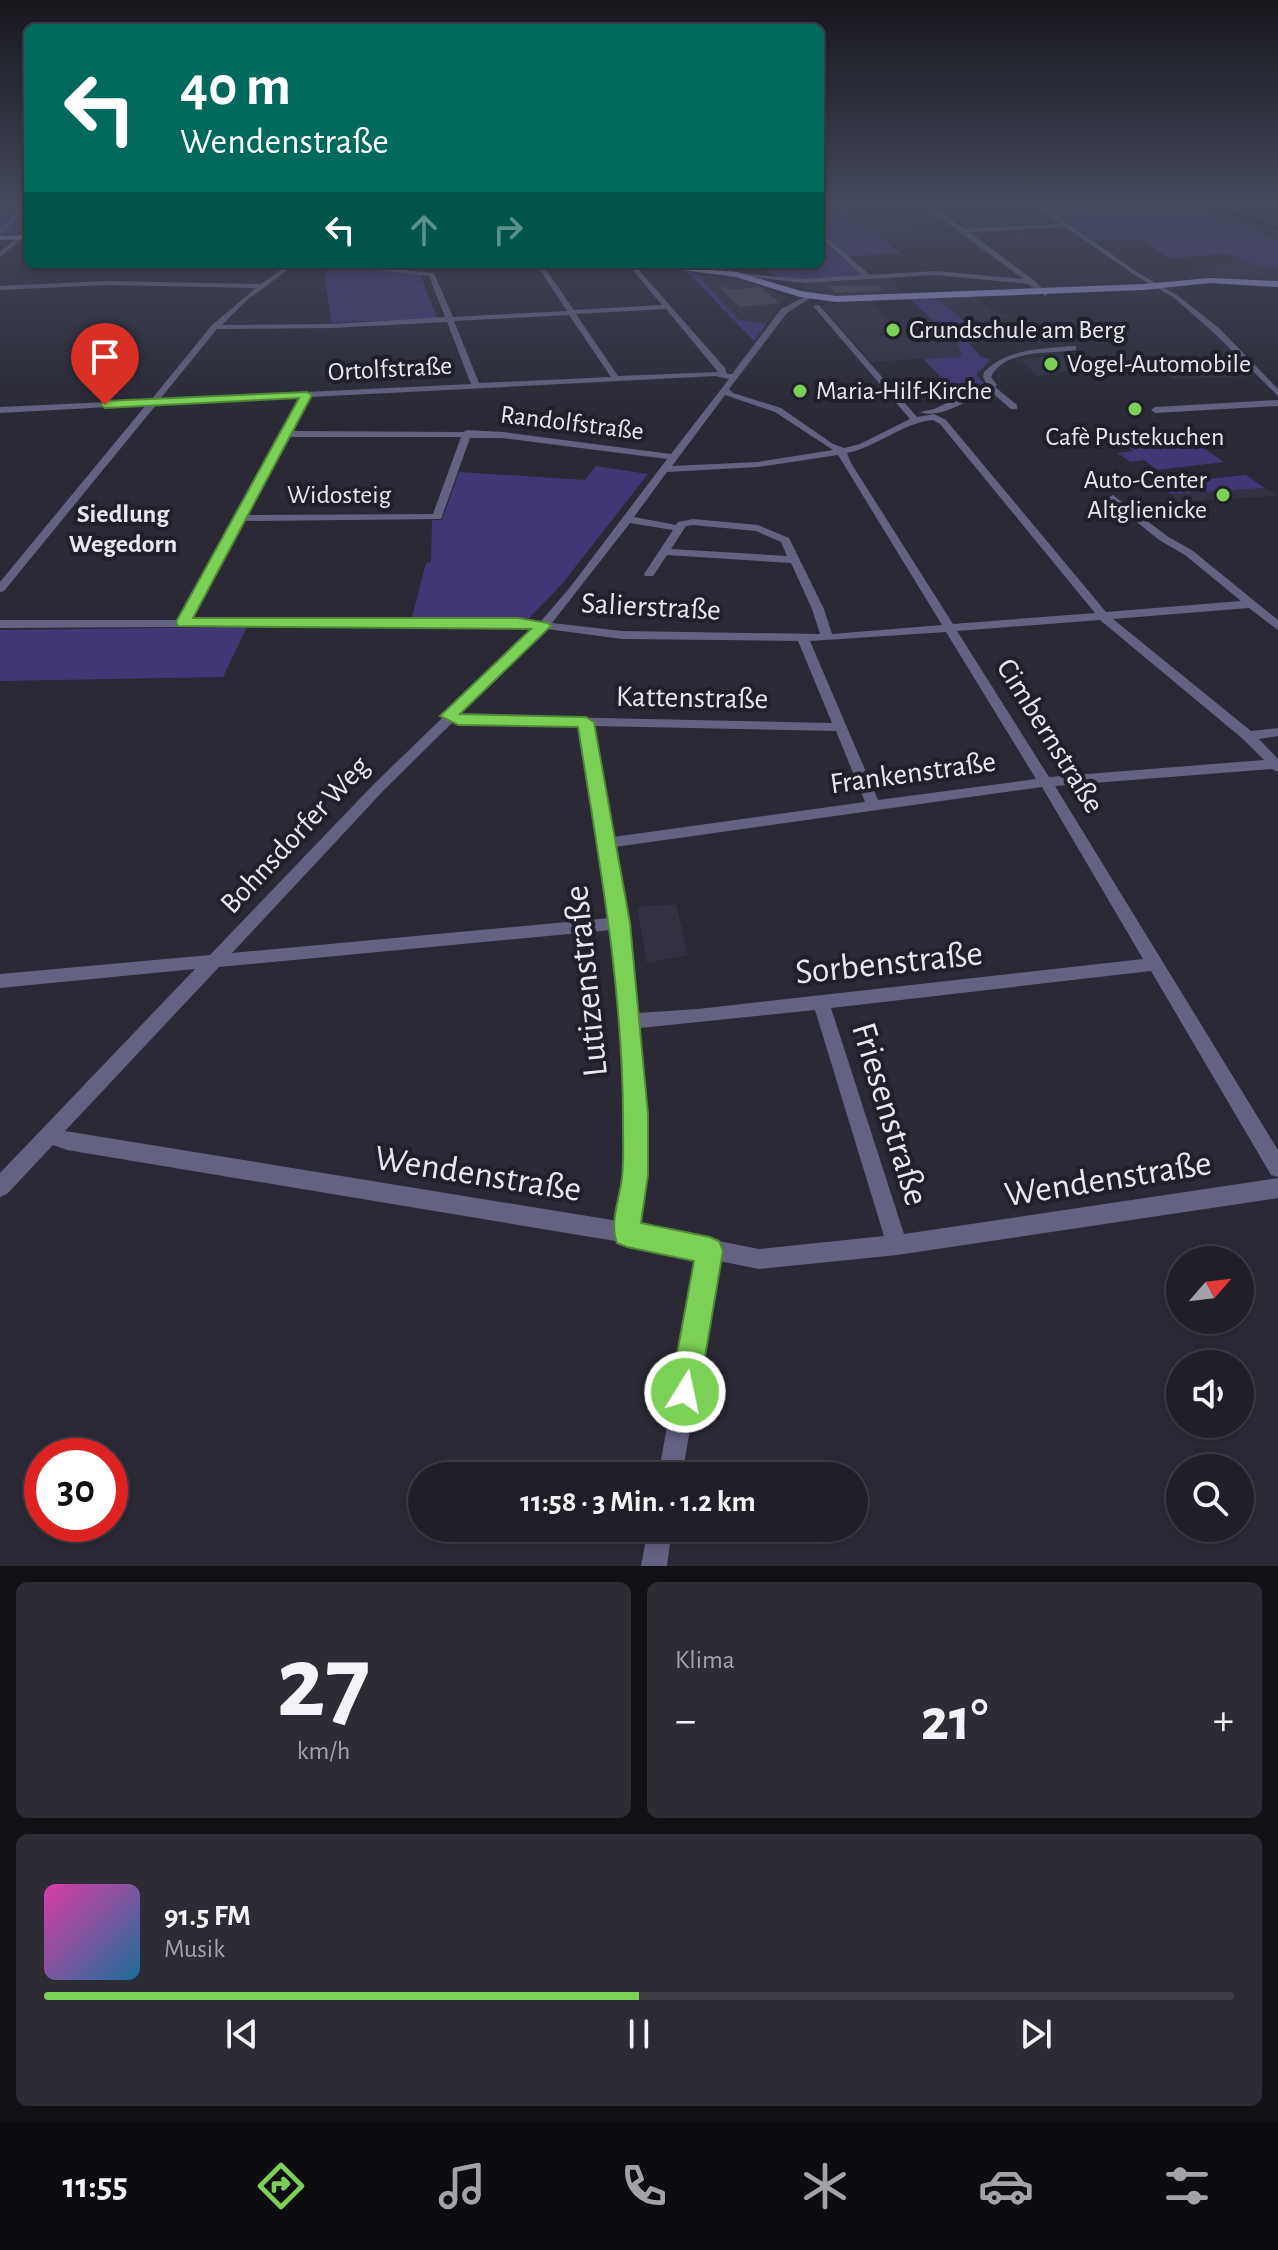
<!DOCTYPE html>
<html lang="de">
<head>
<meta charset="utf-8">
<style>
  body { margin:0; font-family:"Alegreya Sans",sans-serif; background:#2d2c34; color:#f1f3f6; height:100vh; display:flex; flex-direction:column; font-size:30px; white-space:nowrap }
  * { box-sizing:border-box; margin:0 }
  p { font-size:26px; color:#a2a2a8 }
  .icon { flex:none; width:44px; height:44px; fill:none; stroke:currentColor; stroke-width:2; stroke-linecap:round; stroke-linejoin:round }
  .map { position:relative; height:1566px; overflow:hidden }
  .drawer { display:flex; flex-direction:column; gap:16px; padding:16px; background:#121116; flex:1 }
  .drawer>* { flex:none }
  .hud { position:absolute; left:24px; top:24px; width:800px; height:244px; border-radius:12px; box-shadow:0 4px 12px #0003,0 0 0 2px #3d3d45; background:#00695c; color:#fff; overflow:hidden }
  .needle { width:52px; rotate:62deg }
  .tools { position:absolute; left:1166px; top:1246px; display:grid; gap:16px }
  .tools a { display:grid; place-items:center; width:88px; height:88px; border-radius:50%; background:#201f28; box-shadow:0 4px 12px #0003,0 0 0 2px #3d3d45; font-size:40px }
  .speed { position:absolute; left:24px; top:1438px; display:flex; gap:16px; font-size:40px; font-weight:700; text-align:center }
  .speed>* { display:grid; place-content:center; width:104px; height:104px; border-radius:50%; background:#201f28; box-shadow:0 4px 12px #0003,0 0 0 2px #3d3d45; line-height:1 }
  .speed .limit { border:12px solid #d22; background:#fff; color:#111 }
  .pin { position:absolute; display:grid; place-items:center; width:68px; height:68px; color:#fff; margin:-82px -34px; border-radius:50% 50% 50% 0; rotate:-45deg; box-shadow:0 0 8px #0007 }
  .pin .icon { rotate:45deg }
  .me { position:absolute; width:88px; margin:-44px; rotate:10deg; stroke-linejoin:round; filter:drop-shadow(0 0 6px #0008) }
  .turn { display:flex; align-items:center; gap:28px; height:168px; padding:0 24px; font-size:36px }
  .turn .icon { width:104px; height:104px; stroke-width:2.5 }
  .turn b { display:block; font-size:56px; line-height:68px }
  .lanes { display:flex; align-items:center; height:76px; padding:0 24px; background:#0003; justify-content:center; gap:40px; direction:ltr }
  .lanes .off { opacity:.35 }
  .big { font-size:60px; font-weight:600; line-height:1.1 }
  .drawer .card { flex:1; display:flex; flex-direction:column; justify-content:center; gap:12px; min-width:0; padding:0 28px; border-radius:12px; background:#2d2c34 }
  .drawer .dial { align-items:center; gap:0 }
  .dial b { font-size:104px; line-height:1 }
  .song { display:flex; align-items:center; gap:24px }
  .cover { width:96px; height:96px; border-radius:12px; background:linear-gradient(135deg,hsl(320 70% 55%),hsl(200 70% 35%)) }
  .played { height:8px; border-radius:4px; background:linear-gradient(90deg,#7bd156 50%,#3d3d45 50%) }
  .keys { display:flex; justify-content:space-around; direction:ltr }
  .heat { display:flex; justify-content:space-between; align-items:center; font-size:44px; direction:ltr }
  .drawer .tiles { flex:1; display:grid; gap:16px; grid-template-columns:1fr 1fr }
  .card:last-child { grid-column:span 2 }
  .trip { position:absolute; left:408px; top:1462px; width:460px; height:80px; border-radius:40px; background:#201f28; box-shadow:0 4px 12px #0003,0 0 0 2px #3d3d45; font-weight:600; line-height:80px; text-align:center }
  .dock { display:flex; height:128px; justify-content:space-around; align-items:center; background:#0d0c10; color:#a2a2a8 }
  .dock .icon { width:56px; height:56px }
  .dock .active { color:#7bd156 }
  .dock b { font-size:36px; color:#f1f3f6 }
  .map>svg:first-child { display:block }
  .built { fill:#333243 }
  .green { fill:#413776 }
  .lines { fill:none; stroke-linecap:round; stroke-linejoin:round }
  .stream { stroke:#12003b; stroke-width:2 }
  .building { fill:#4a4956 }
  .minor { fill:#646281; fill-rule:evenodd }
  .major { fill:#9d98d8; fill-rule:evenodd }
  .route { fill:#7bd156; stroke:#508838; stroke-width:2 }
  .poi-dot { fill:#7bd156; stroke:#20202b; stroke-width:3 }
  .labels { text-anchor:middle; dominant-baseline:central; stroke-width:8; stroke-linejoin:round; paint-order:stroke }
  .far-poi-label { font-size:26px; fill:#e7e7ef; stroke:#20202b; text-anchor:start }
  .far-street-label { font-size:26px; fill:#e7e7ef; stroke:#20202b }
  .far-neighbourhood-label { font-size:26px; font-weight:bold; fill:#e7e7ef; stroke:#20202b }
  .street-label { font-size:30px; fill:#e7e7ef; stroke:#20202b }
  .near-street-label { font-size:36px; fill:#e7e7ef; stroke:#20202b }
</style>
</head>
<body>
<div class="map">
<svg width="1278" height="1566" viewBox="0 0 1278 1566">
  <rect width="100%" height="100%" fill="#2a2935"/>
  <!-- built -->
  <g class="built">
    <polygon points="922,206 947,224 912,227 920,233 944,231 954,238 883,241 852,217 866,216 860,210"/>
    <polygon points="1237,259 1259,266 1278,267 1278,282 1248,277 1190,277 1195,268"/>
    <polygon points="686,271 741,278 787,297 753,340"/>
    <polygon points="892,277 901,294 835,297 802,292 806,283"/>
    <polygon points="974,297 991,308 1010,317 963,321 937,298"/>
    <polygon points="871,301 893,323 933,320 959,345 962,356 872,362 821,305"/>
    <polygon points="1063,354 1080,368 1038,376 1021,360"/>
    <polygon points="1236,359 1252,376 1174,379 1148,366"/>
    <polygon points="1265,488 1277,496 1179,502 1170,494"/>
    <polygon points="676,904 688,955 647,963 637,907"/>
  </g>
  <!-- green -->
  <g class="green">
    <polygon points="0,202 28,202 28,219 16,234 0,235"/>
    <polygon points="820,202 838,202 901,254 847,256 820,233"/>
    <polygon points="1104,202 1183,202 1278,240 1278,267 1259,266 1226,254 1168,258 1142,239 1095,240 1043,204"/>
    <path d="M820,238L862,275C830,277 782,289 758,264H820Z"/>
    <polygon points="335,267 420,274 437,318 332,323 324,274"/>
    <polygon points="686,271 695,272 739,320 767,324 754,341"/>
    <polygon points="937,298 985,340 969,343 981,357 991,359 976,375 984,383 959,395 923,359 962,356 958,344 910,299"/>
    <polygon points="1144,437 1160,447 1198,444 1224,462 1157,470 1144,460 1131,462 1117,453 1133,451 1118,439"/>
    <polygon points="596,466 648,474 562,584 529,618 412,617 426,563 431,562 432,520 442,520 459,472 585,480"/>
    <polygon points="1246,475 1265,488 1170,494 1159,484"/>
    <polygon points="247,627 223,677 0,681 0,630"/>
  </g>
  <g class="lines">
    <!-- stream -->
    <polyline class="stream" points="1221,205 1220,208 1278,229"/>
  </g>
  <!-- building -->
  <g class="building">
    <polygon points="881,285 881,291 836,293 828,286"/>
    <polygon points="718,286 735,290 759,287 780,303 740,307"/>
  </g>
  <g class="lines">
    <!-- minor -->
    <g class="minor">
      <polygon points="26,202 28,202 28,206 0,236 0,230"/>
      <polygon points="919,202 926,202 964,229 1060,224 1030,202 1037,202 1140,274 1177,295 1219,328 1278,389 1278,396 1213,332 1173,297 1136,276 1065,227 969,232 1035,281 1048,294 1045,296 1028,284 935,275 804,283 734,275 737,273 804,279 862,275 820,237 820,232 870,275 935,271 1023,279"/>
      <polygon points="28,229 28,234 0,257 0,252"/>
      <path d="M289,264H296L248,299L222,325L332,324L445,317L429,276L325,264H348L434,273L453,317L567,311L536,264H542L574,310L662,305L631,268V264H637V268L725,368L727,374H732L781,309L808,295H812V297L787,313L729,389L733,393L781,408L833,444L844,448L860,444L910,419L813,306L819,305L917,417L934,414L946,420L1106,612L1241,601L1185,555L1159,540L1110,500L1108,498L1113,495L1167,536L1193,551L1278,620V630L1249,608L1113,619L1251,731L1278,728V736L1259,739L1278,759V772L1272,769L1055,786L1278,1150V1177L1271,1175L1151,971L831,1008L904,1234L1278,1178V1198L897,1255L759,1269L719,1261L682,1476H658L698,1257L627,1243L67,1150L53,1145L7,1194L0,1197V1173L195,969L0,988V974L210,955L374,784L535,628L518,625L0,628V620H178L302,397L156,405L4,591L0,592V582L146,405L0,413V407L151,400L212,325L256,288L107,285L0,290V286L107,281L261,284ZM666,309L718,372L618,376L576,314ZM569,315L611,377L479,383L454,321ZM447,322L471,384L160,399L217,329L332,328ZM715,376L729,379L671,454L503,432L467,430L463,432L292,431L310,397ZM725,395L775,412L833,450L758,462L672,466ZM933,420L940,424L1095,613L953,624L851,463L847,453C877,447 902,423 933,420ZM289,437H461L433,514L247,515ZM470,438H503L667,459L568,590L541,621L518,619L190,620L243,521L441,519ZM838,455L942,625L832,634L824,609L789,538L758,525L693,519L678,522L676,525L634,517L667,472L758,467ZM630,523L673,530L644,574L645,576H653L667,555L791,563L812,609L820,634L622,631L552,623ZM693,525L756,531L781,542L787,556L671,549L686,526ZM1100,620L1243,739L1264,760L1049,777L957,631ZM547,629L622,639L798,641L832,723L460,715ZM946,632L1036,779L878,800L810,641ZM453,722L580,726L610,918L232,953L384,790ZM593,726L836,731L865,802L613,837ZM1042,787L1143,959L698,1009L638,1013L628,923L615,847ZM612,930L621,1017L619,1021L623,1041L626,1105L624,1169L618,1221L65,1131L219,967ZM815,1010L884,1236L759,1249L638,1225C644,1159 646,1094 640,1028Z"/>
      <path d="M1073,346H1076V350C1050,354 1004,349 991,377L997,385L995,387L1017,405V409H1011L989,390C970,399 939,420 920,412L934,409L987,385L983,377L984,372C1007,348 1042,349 1073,346Z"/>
      <polygon points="1278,400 1278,406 1155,413 1151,410 1155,407"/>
      <polygon points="648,1528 672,1528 667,1566 641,1566"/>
    </g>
    <!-- major -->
    <g class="major">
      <polygon points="28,235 28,239 0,240 0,236"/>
      <polygon points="636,264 737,272 801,291 836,296 1143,284 1210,278 1278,281 1278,287 1210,283 1143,290 836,302 800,297 736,277"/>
    </g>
  </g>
  <!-- sky -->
  <linearGradient id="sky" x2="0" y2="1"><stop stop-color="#17171d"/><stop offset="0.48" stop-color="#44495c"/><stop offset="1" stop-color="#44495c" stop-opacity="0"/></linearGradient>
  <rect width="1278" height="421" fill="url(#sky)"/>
  <!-- route -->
  <path class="route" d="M307,392L312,395L193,618H518L548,623L551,626L460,714L586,717L594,722L630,923L648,1114V1175L641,1223L710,1237L719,1241L723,1251L699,1392L695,1402L685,1406L674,1402L670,1392L694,1261L627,1247L617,1243C609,1223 620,1198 622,1177C624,1161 623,1144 623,1128C624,994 599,860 578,727L458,725L440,716L531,629L178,626L176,622L299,398L105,408L100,405L105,401Z"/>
  <!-- markers -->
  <g class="poi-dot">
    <circle cx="893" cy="330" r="8"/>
    <circle cx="1051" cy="364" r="8"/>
    <circle cx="800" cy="391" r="8"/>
    <circle cx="1135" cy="409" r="8"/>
    <circle cx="1223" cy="495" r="8"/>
  </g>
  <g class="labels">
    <!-- far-poi labels -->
    <g class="far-poi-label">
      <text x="909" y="330">Grundschule am Berg</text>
      <text x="1067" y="364">Vogel-Automobile</text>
      <text x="816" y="391">Maria-Hilf-Kirche</text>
      <text x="1135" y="437" text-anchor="middle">Cafè Pustekuchen</text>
      <text x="1207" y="480" text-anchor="end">Auto-Center<tspan x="1207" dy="30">Altglienicke</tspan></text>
    </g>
    <!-- far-street labels -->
    <g class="far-street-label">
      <text transform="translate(390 369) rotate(-3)">Ortolfstraße</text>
      <text transform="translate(572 423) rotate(7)">Randolfstraße</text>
      <text x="339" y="495">Widosteig</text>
    </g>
    <!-- far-neighbourhood labels -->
    <g class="far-neighbourhood-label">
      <text x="123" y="514">Siedlung<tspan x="123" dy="30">Wegedorn</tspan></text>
    </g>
    <!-- street labels -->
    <g class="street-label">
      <text transform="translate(651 607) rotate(3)">Salierstraße</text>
      <text transform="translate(692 698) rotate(1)">Kattenstraße</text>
      <text transform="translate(1050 736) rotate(58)">Cimbernstraße</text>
      <text transform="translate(913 773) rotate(-8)">Frankenstraße</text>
      <text transform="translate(295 835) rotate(-47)">Bohnsdorfer Weg</text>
    </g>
    <!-- near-street labels -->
    <g class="near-street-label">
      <text transform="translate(889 963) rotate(-6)">Sorbenstraße</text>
      <text transform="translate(586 981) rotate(-96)">Lutizenstraße</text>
      <text transform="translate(890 1114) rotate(73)">Friesenstraße</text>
      <text transform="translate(478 1174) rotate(9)">Wendenstraße</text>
      <text transform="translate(1108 1179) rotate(-9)">Wendenstraße</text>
    </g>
  </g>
</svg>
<div class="tools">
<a><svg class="needle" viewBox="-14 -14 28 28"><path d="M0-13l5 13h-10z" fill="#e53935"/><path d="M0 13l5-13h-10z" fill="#a2a2a8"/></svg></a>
<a><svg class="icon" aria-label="sound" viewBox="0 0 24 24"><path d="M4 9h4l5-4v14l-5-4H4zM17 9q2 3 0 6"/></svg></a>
<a><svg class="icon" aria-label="search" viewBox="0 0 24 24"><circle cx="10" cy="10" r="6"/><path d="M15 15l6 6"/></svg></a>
</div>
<div class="speed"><div class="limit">30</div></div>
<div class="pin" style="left:105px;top:405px;background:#d93025"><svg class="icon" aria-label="arrive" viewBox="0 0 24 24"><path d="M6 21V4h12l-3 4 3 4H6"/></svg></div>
<svg class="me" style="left:685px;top:1392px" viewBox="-20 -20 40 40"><circle r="17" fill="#7bd156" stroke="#fff" stroke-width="3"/><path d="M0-11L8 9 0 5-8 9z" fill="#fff"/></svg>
<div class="trip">11:58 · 3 Min. · 1.2 km</div>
<div class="hud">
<div class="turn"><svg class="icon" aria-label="left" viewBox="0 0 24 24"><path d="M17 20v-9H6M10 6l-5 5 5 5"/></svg><div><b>40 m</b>Wendenstraße</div></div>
<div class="lanes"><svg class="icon" aria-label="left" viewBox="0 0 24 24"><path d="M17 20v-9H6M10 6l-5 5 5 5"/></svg><svg class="icon off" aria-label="ahead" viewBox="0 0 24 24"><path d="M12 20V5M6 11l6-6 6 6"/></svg><svg class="icon off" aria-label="right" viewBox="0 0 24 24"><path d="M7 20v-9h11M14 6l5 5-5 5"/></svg></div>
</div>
</div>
<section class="drawer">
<div class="tiles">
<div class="card dial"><b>27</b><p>km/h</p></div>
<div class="card"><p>Klima</p>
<div class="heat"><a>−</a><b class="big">21°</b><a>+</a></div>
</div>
<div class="card">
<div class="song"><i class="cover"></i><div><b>91.5 FM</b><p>Musik</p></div></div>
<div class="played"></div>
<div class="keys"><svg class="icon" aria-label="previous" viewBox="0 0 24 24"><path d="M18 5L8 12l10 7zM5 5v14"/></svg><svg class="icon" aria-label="pause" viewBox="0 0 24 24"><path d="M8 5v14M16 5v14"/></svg><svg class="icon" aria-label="next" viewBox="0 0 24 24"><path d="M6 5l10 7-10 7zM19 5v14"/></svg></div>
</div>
</div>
</section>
<nav class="dock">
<b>11:55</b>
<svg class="icon active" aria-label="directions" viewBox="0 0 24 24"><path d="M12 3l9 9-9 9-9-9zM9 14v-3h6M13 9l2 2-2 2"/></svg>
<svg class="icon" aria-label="music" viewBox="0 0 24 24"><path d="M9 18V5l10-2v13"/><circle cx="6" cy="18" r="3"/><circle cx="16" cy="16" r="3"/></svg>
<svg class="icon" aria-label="phone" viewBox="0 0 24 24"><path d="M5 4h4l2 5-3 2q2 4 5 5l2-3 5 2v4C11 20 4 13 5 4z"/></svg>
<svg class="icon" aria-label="climate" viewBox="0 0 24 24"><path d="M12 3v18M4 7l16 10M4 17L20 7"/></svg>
<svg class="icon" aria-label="car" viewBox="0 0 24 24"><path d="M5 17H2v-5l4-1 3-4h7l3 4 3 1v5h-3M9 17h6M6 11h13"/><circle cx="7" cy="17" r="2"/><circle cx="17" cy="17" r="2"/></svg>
<svg class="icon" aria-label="filters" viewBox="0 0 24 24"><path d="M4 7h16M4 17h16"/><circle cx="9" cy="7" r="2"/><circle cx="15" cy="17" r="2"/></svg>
</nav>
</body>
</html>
